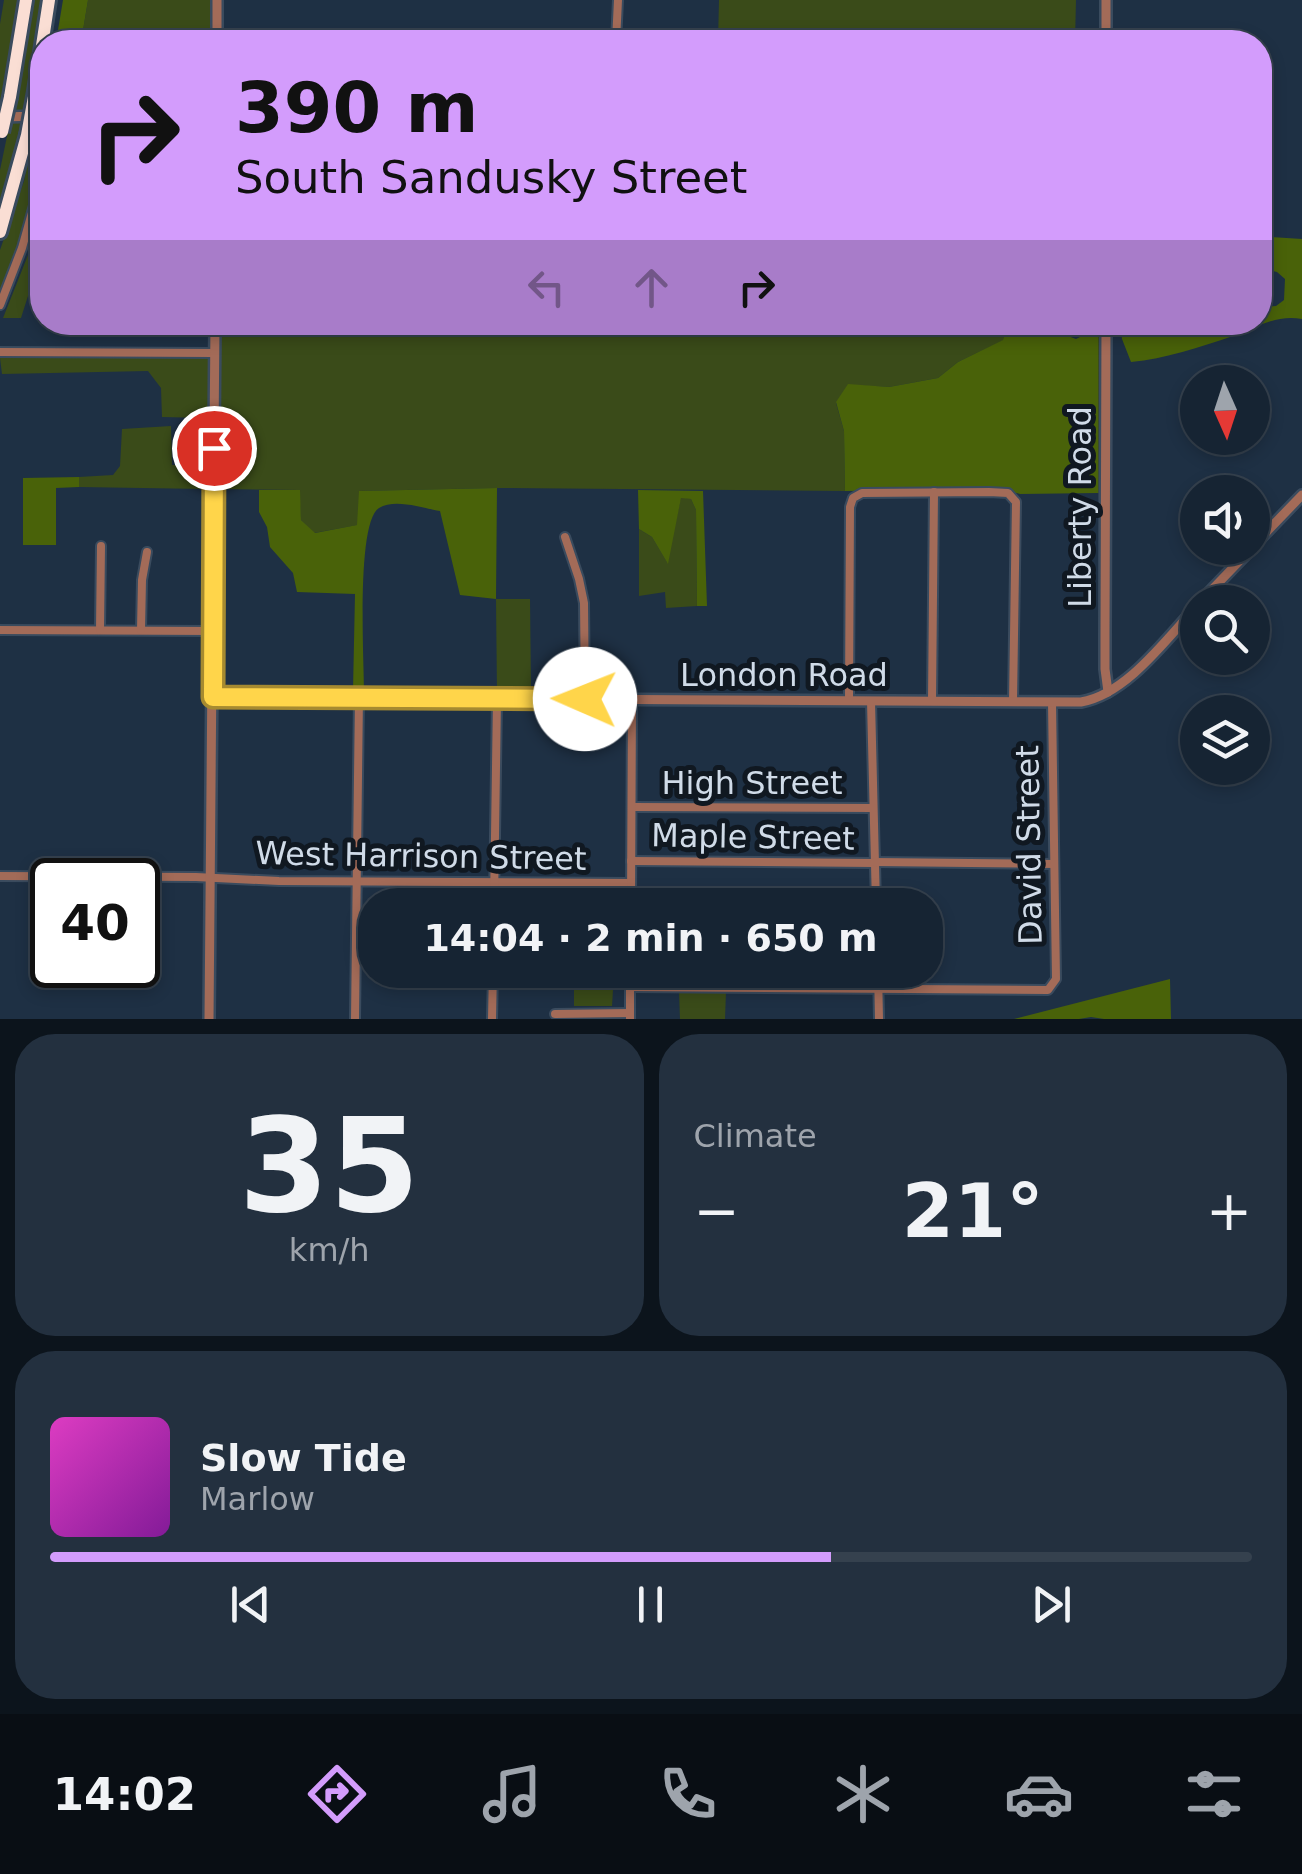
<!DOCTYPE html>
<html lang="en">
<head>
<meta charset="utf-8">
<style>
  body { margin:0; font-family:"DejaVu Sans",sans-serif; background:#23303f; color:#f1f3f6; height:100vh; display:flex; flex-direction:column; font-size:38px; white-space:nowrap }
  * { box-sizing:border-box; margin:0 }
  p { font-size:32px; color:#9ea4ac }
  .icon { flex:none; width:55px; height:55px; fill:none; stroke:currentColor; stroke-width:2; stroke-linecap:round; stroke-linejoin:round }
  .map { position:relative; height:1019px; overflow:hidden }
  .side { display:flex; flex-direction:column; gap:15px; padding:15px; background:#0c141c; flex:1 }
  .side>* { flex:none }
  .banner { position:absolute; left:30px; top:30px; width:1242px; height:305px; border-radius:40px; box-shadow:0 5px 15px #0003,0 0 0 2px #35414e; background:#d39cfc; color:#111; overflow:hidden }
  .needle { width:65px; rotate:177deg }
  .buttons { position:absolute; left:1180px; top:365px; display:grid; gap:20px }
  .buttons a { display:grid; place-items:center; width:90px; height:90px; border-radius:50%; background:#162433; box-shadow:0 5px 15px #0003,0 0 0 2px #35414e; font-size:50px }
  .speed { position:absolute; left:30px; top:858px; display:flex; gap:20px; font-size:50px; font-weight:700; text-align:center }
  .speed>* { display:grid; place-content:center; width:130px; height:130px; border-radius:50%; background:#162433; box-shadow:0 5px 15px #0003,0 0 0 2px #35414e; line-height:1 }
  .speed .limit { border:5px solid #111; border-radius:15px; background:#fff; color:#111 }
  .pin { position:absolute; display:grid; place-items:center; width:85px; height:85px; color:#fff; margin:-42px; border:5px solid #fff; border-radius:50%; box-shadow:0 2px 10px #0007 }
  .me { position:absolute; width:110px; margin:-55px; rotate:271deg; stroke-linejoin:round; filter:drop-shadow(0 0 8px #0008) }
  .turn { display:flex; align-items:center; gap:35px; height:210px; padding:0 40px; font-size:45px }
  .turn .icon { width:130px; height:130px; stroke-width:2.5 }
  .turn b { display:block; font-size:70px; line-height:85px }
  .lanes { display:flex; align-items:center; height:95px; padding:0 40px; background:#0003; justify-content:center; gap:50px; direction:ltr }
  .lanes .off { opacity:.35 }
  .big { font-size:75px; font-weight:800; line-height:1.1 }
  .side .card { flex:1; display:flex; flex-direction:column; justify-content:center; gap:15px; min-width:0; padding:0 35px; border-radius:40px; background:#23303f }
  .side .dial { align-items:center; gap:0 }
  .dial b { font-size:130px; line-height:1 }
  .song { display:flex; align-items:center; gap:30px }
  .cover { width:120px; height:120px; border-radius:15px; background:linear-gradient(135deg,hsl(310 70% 55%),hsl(290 70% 35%)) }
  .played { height:10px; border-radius:5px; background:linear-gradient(90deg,#d39cfc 65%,#35414e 65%) }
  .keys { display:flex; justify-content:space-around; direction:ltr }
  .heat { display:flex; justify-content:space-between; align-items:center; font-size:55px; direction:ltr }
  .side .tiles { flex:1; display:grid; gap:15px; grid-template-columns:1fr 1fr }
  .card:last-child { grid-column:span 2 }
  .trip { position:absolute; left:358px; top:888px; width:585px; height:100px; border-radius:40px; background:#162433; box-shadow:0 5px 15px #0003,0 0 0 2px #35414e; font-weight:800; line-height:100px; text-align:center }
  .tabs { display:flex; height:160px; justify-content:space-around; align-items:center; background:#090e14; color:#9ea4ac }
  .tabs .icon { width:70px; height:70px }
  .tabs .active { color:#d39cfc }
  .tabs b { font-size:45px; color:#f1f3f6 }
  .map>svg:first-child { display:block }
  .green { fill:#3a4b19 }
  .forest { fill:#496209 }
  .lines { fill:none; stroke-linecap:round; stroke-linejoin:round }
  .minor-casing { stroke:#3a4b5e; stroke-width:12 }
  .tertiary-casing { stroke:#3a4b5e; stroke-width:14 }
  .motorway-casing { stroke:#3a4b5e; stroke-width:18 }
  .minor { stroke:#a36b58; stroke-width:8 }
  .tertiary { stroke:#a36b58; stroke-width:9 }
  .motorway { stroke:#faded4; stroke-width:12 }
  .motorway-bridge-casing { stroke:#3a4b5e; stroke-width:18; stroke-linecap:butt }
  .motorway-bridge { stroke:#faded4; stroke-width:12 }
  .route-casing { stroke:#a68a30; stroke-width:25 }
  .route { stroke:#ffd54a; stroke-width:18 }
  .labels { text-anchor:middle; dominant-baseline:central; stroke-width:10; stroke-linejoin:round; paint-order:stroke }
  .street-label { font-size:32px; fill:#d0dbe8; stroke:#101821 }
</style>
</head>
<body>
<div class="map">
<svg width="1302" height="1019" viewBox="0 0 1302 1019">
  <rect width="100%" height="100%" fill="#1e3044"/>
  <!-- green -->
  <g class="green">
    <polygon points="4,0 18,0 0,104 0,24"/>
    <polygon points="30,0 43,0 26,110 12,110"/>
    <polygon points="88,0 213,0 212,42 84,42 82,36"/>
    <polygon points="719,0 1076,0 1075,42 909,42 908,37 903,42 718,42"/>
    <polygon points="23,121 0,218 0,170 10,122"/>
    <path d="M35,123L42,124C42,134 43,145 42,156C39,199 17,255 0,295V250L24,181Z"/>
    <polygon points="42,212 42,252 21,318 3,318 28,255"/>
    <polygon points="220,323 1010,323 1004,340 958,362 938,378 889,387 848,385 836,403 844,431 845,491 497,488 360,491 358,525 314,533 301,520 299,490 219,489"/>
    <rect x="1098" y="323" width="4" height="170"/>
    <polygon points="0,358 209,358 208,414 205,418 162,417 161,388 148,371 2,374"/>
    <polygon points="171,426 172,465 206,465 205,489 79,487 79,477 113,475 120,466 122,429"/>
    <polygon points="681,497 691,499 696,510 697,606 666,608 665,592 639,596 639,529 652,537 667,562"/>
    <polygon points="496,599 530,599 531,693 497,693"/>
    <polygon points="589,970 596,970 596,985 603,985 603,990 613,990 612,1006 574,1006 574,976 588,976"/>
    <polygon points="679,991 726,992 725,1019 680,1019"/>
  </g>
  <!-- forest -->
  <g class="forest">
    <polygon points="63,0 88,0 82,36 84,42 56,42"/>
    <path d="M1271,237L1302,239V319C1276,314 1256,328 1233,336C1200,347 1165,359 1131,362L1122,339L1120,323L1260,322V307L1276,306L1284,300L1285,279L1277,272L1260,268V254Z"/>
    <polygon points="1010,323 1032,323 1076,339 1082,336 1084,323 1098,323 1098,493 1020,494 1006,490 845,491 844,431 836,402 848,384 889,387 938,378 958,362 1003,340"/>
    <polygon points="79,477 79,487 56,488 56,545 23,545 23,478"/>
    <path d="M497,488L496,599L460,595L440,511C422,508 395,498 379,508C356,522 364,660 364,690H353L355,594L297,592L293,573L270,547L267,527L259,512V490H300L301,520L315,533L357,525L359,491Z"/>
    <polygon points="638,490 703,491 707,606 697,606 696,510 691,499 681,498 668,564 652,537 639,529"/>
    <polygon points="1170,979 1171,1019 1104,1019 1091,1017 1079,1019 1014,1019"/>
  </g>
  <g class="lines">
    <defs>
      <g id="minor">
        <polyline points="616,42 618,0"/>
        <polyline points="0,305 22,248 42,177"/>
        <polyline points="0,352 215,353"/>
        <polyline points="565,537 579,579 584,603 585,699"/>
        <polyline points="0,630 213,631"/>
        <polyline points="100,630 101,546"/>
        <polyline points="141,630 142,580 147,552"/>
        <polyline points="849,700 850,507 853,498 862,493 989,492 1008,493 1016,502 1013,702"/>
        <polyline points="871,701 876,905"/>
        <polyline points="932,701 934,492"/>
        <polyline points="632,807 873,808"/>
        <polyline points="631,861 874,863"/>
        <polyline points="874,862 1054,864"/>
        <polyline points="0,876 196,877 279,881 631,883"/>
        <polyline points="631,902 760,902"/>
        <polyline points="494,905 497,698"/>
        <polyline points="631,905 632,700"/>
        <polyline points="878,970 879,1019"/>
        <polyline points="630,987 1048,990 1056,979 1052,702"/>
        <polyline points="555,1014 630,1013"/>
        <polyline points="355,1019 359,696"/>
        <polyline points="492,1019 493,970"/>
        <polyline points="630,1019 630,970"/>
      </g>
      <g id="tertiary">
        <polyline points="1106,0 1106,42"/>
        <polyline points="217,42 217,0"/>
        <polyline points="0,117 42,116"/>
        <polyline points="1106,322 1105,635 1105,669 1108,692"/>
        <polyline points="1252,547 1302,495"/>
        <polyline points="1200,602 1252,548"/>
        <path d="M213,697L1081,702C1127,694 1167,638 1198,605"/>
        <polyline points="209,1019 215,322"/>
      </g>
      <g id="motorway">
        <polyline points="35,91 49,0"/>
        <polyline points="10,97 26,0"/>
        <polyline points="0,232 27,135"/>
      </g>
    </defs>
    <!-- minor casing -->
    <use href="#minor" class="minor-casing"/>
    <!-- tertiary casing -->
    <use href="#tertiary" class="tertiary-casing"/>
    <!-- motorway casing -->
    <use href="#motorway" class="motorway-casing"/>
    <!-- minor -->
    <use href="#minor" class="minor"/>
    <!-- tertiary -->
    <use href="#tertiary" class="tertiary"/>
    <!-- motorway -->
    <use href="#motorway" class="motorway"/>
    <defs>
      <g id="motorway-bridge">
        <polyline points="2,132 10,97"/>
        <polyline points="27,135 35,91"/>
      </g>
    </defs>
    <!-- motorway-bridge casing -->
    <use href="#motorway-bridge" class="motorway-bridge-casing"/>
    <!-- motorway-bridge -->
    <use href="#motorway-bridge" class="motorway-bridge"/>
  </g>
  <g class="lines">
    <defs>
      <polyline id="route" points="214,448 213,697 585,699"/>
    </defs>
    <!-- route casing -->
    <use href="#route" class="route-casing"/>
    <!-- route -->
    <use href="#route" class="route"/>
  </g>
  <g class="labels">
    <!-- street labels -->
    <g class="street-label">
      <text transform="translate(1080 507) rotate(-90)">Liberty Road</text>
      <text x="784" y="675">London Road</text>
      <text x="752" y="783">High Street</text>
      <text transform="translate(753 837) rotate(1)">Maple Street</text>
      <text transform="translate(1029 845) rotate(-91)">David Street</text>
      <text transform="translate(421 856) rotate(1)">West Harrison Street</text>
    </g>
  </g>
</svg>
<div class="buttons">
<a><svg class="needle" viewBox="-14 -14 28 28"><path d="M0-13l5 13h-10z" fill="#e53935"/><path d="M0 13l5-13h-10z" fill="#9ea4ac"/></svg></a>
<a><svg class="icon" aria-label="sound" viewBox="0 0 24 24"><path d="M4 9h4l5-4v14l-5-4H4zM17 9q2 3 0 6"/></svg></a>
<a><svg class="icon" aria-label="search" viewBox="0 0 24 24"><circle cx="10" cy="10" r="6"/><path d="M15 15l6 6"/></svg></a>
<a><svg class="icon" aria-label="layers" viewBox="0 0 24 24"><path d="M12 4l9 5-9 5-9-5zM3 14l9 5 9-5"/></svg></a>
</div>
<div class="speed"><div class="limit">40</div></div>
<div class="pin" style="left:214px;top:448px;background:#d93025"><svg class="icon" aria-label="arrive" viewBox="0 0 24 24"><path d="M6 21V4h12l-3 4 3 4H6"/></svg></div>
<svg class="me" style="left:585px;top:699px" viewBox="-20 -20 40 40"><circle r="19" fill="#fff"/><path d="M0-13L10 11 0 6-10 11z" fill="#ffd54a"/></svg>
<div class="trip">14:04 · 2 min · 650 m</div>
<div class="banner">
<div class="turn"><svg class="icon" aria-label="right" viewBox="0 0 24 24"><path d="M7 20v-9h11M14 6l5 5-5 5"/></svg><div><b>390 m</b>South Sandusky Street</div></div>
<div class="lanes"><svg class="icon off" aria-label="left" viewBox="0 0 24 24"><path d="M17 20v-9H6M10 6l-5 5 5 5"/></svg><svg class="icon off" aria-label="ahead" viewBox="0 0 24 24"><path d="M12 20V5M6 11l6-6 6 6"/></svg><svg class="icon" aria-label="right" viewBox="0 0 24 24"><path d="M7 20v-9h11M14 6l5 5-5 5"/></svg></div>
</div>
</div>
<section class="side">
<div class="tiles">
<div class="card dial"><b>35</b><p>km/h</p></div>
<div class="card"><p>Climate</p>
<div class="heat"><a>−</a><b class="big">21°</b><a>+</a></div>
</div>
<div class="card">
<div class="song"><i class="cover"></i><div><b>Slow Tide</b><p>Marlow</p></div></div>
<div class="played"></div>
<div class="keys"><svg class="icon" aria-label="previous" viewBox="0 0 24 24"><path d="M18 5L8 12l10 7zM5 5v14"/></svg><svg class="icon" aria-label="pause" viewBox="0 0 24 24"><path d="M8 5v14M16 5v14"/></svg><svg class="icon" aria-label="next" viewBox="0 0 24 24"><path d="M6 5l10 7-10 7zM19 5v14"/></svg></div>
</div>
</div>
</section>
<nav class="tabs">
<b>14:02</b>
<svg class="icon active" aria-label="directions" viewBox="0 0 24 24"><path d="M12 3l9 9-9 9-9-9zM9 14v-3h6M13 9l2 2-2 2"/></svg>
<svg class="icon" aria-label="music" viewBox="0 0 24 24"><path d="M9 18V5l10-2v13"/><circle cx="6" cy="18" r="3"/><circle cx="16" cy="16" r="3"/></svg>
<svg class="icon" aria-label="phone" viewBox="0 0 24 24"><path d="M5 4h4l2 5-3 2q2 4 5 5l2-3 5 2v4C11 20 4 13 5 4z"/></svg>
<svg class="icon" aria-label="climate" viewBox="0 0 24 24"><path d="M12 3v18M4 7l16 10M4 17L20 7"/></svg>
<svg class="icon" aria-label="car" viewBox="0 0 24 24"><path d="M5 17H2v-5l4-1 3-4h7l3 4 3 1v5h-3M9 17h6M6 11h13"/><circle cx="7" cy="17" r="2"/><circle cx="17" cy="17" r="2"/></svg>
<svg class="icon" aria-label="filters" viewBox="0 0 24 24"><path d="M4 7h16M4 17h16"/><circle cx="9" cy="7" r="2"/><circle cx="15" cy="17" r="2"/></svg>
</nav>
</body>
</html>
